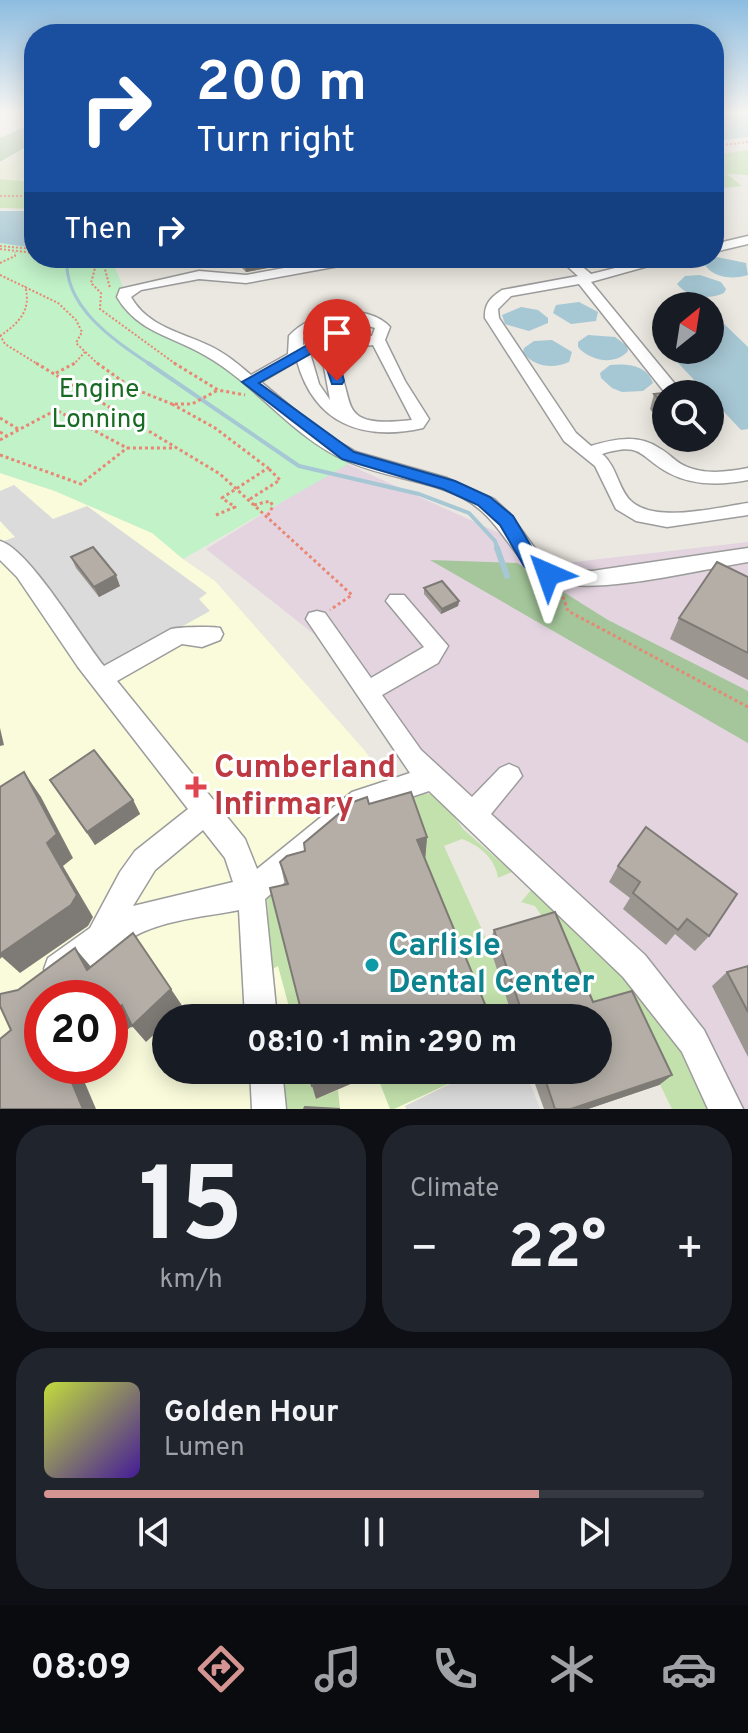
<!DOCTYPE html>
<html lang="en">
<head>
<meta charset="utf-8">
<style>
  body { margin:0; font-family:Overpass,sans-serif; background:#20242c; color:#f1f3f6; height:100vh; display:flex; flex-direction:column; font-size:30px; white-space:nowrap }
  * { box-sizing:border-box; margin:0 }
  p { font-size:26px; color:#9ea1a6 }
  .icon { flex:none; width:44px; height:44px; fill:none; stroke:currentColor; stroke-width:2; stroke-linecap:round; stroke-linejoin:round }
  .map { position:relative; height:1109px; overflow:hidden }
  .side { display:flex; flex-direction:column; gap:16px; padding:16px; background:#0d0f14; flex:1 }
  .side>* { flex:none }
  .hud { position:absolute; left:24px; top:24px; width:700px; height:244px; border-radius:32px; box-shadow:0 4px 20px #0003; background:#1a4fa0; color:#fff; overflow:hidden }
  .needle { width:52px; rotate:30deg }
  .fabs { position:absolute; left:652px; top:292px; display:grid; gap:16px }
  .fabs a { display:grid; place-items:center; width:72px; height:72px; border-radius:50%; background:#171b24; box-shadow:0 4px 20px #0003; font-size:40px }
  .speed { position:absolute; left:24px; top:980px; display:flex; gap:16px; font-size:40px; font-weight:700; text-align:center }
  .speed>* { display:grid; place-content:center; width:104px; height:104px; border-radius:50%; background:#171b24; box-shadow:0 4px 20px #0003; line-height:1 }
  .speed .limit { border:12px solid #d22; background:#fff; color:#111 }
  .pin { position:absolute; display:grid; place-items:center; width:68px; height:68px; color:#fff; margin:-82px -34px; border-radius:50% 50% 50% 0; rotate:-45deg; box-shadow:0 0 8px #0007 }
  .pin .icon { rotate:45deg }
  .me { position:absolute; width:88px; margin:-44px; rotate:317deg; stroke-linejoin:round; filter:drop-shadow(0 0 6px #0008) }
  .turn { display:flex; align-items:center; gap:28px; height:168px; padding:0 40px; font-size:36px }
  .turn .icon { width:104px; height:104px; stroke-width:2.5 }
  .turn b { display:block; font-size:56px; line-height:68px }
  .then { display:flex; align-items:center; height:76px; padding:0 40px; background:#0003; gap:16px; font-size:30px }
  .big { font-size:60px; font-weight:700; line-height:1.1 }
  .side .tile { flex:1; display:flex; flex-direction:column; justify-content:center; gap:12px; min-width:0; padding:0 28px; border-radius:32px; background:#20242c }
  .side .dial { align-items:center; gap:0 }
  .dial b { font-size:104px; line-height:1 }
  .song { display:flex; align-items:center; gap:24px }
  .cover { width:96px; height:96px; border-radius:12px; background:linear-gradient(135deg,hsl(70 70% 55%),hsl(260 70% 35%)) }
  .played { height:8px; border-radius:4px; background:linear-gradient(90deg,#d49491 75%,#363941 75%) }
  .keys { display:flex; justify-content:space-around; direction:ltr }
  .heat { display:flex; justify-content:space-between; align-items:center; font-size:44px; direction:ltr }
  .side .tiles { flex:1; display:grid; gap:16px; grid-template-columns:1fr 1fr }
  .tile:last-child { grid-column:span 2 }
  .trip { position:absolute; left:152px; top:1004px; width:460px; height:80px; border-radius:40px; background:#171b24; box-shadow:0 4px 20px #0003; font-weight:700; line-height:80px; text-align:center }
  .tab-bar { display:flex; height:128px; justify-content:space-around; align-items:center; background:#090b0e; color:#9ea1a6 }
  .tab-bar .icon { width:56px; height:56px }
  .tab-bar .active { color:#d49491 }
  .tab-bar b { font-size:36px; color:#f1f3f6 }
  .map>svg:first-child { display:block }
  .industrial { fill:#e3d4e0 }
  .education { fill:#f9fbdb; fill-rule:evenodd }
  .farmland { fill:#e5e8ce }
  .grass { fill:#c3e1ac }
  .forest { fill:#a4c69a }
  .park { fill:#c1f2c8 }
  .parking { fill:#dbdbdb }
  .water { fill:#a6c7d4 }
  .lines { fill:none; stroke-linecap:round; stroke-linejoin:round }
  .stream-far2 { stroke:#a6c7d4; stroke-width:3 }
  .stream-far1 { stroke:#a6c7d4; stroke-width:4 }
  .stream { stroke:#a6c7d4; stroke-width:6 }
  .minor-casing { stroke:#9c9c9c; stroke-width:3 }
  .path-far1 { stroke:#e98774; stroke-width:2; stroke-dasharray:2 2; stroke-linecap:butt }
  .path { stroke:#e98774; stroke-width:3; stroke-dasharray:3 3; stroke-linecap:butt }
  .minor { fill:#fff; fill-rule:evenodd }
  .wall { fill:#9b9690 }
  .shaded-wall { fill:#7e7a75 }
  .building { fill:#b4aea7; stroke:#7e7a75; stroke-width:2 }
  .route { fill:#1a73e8; stroke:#114b97; stroke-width:2 }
  .health-dot { fill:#e0444e; stroke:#fff; stroke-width:3 }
  .culture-dot { fill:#0f9aa8; stroke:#fff; stroke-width:3 }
  .labels { text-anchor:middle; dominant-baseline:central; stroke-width:6; stroke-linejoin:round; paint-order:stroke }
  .park-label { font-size:26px; fill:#176b23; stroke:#fff }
  .near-health-label { font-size:32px; font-weight:bold; fill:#be3a42; stroke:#fff; text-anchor:start }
  .near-culture-label { font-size:32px; font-weight:bold; fill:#0d838f; stroke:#fff; text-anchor:start }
</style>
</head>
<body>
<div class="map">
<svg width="748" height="1109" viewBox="0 0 748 1109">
  <rect width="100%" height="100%" fill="#ebe8e1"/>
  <!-- industrial -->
  <polygon class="industrial" points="345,463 565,563 748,542 748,1109 726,1109 693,1041 415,770 315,635 206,549"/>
  <!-- education -->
  <path class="education" d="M0,473L55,491L153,533L183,559L215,581L365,751L418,822L492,1018H166V1070H511L526,1109H0ZM42,998H110V1066H42Z"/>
  <!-- farmland -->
  <polygon class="farmland" points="34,144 34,181 0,178 0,164"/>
  <!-- grass -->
  <g class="grass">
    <polygon points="748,150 748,175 727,174 742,186 722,188 714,184 714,155"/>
    <polygon points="0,179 34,182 34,209 0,208"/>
    <path d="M421,792L440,797L463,829L512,872L498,878C495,858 480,846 462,839L444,846L489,945L513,1014L549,927L535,906L521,902L532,889L624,976L671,1037L710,1099L708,1109H672L620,1003L570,1018H477L373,809Z"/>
    <polygon points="305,858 309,875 284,883 293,907 303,1018 292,1018 278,966 271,970 267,900 272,891"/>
    <polygon points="282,1070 307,1070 316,1099 338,1090 340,1109 286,1109"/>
    <polygon points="382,1070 478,1070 394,1109 390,1109 376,1073"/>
  </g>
  <!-- forest -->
  <g class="forest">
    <polygon points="34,123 34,142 0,162 0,138"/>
    <polygon points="430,560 517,563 608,620 748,691 748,743"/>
  </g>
  <!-- park -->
  <polygon class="park" points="0,243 34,248 34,258 111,258 133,311 204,349 357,459 183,559 152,533 55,491 0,473"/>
  <!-- parking -->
  <g class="parking">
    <polygon points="14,485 53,519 87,506 207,593 199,599 210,611 107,668 51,594 4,541 15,537 0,521 0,491"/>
    <polygon points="478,1070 525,1070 540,1109 406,1109 405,1106"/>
  </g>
  <!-- water -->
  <g class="water">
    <polygon points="714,113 748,113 748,137 714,141"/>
    <polygon points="0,211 34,211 34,248 0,243"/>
    <path d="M717,257L746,263L748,275C733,280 711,278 704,263Z"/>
    <path d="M700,275L721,282L726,289L724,293C708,300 688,298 677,284L685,276Z"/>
    <polygon points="579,302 598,312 596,321 571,324 553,313 556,305"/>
    <polygon points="521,307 538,310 548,318 548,323 529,331 505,324 502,315"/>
    <polygon points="721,321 748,347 748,429 741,430 666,350 710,350 710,323"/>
    <path d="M588,335L615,337L627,346L628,351C615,366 590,361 578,347V342Z"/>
    <path d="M552,340L572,352L569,362C553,369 535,367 523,353L524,348L534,341Z"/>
    <path d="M610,365C627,363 647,365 653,383L643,391L622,392L612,388L601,378L600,373Z"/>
  </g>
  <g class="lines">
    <!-- stream-far2 -->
    <path class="stream-far2" d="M67,258C63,307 115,341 151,365"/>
    <!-- stream-far1 -->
    <polyline class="stream-far1" points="148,363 299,466 419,494 469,513 495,541 498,550"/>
    <!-- stream -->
    <polyline class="stream" points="497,548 507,576"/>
    <defs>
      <g id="minor">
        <polygon points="748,236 748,244 714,252 714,244"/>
        <path d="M339,258H394L388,262L339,266L246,283L199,279L141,290L131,297C148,327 181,332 210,346C225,353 238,364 251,375L288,354L289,336C311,311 366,301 390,327L385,340L405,381L429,419L423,428C362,442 314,423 297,361L261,382L320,431L356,452L447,478L494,499L509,513L539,554L552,564L565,569L592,571L748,548V562C703,569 602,594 561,583C511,571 508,522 463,498C426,479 384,478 347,461C292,437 257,385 206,356C173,336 138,333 117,297L120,289L199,271L246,275ZM352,321L375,328L372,336L316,341L303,345V337L330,323ZM373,345L412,420C326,430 363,396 328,350ZM313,351L324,367L330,400L319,384L310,353Z"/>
        <path d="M558,258H572L591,274L656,258H677L591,282L679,389L680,394H666L579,284L511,296L498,309L499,318L576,433L591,446C614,439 638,434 659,448C669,453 675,462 685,466C705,475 727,472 748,468V480C722,485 693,486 669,473C639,457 643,441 602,454C617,466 618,489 631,501C656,524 718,507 748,503V515L667,527L636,521L616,509L595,466L564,441L485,318C484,304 491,297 502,290L578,276Z"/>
        <path d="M0,541C29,549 82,639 104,666L171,629C178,627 214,626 220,628L223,634L220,640L202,647L182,644L117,681L245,839L257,869L352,792L410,773L306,619L309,613L317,611L325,613L371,678L424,647L386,601L390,595H404L448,646L438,663L382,695L421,750L472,797L500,768L509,764L518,768L522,776L491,814L645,955L704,1030L743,1109H708L682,1052L623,977L429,791L369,811L265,899L277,1018H245L239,910C209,916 173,919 145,931C114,944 90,971 59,984L48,980L44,969L48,958L90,928L120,872L135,851L188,809L78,667L17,577L0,560ZM203,830L225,858L233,882L133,906L155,870Z"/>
        <polygon points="250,1070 282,1070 286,1109 252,1109"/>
      </g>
    </defs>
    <!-- minor casing -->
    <use href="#minor" class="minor-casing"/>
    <!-- path-far1 -->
    <g class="path-far1">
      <polyline points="714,146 748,142"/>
      <polyline points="0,196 34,196"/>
      <polyline points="0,246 34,249"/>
      <polyline points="0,249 34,253"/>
      <polyline points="90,258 95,268 91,283 101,293 100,309 177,365"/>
      <polyline points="102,258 110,288"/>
      <polyline points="0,263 15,256 15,252"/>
      <polyline points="0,275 58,303 76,320 82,332 76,343 99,365"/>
      <polyline points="0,335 5,344 39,365"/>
      <path d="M0,336C19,323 32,310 25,286"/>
      <polyline points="73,365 85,352"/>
    </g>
    <!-- path -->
    <g class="path">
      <polyline points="36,363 220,474 352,595 330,610"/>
      <polyline points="97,363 132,388 172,404"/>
      <polyline points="174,363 218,390 245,395"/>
      <polyline points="56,373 75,363"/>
      <polyline points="0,418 18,429"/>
      <polyline points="0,432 7,436 56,410 127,448 175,448"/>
      <polyline points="0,440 7,436"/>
      <polyline points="0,455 81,484 127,448"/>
      <polyline points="250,499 280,480 268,468"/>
      <polyline points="254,505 270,501 273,506 267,517"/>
      <polyline points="216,515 235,507 222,498 268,468 215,428 172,404 192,404 218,390"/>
      <polyline points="561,591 568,611 748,707"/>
    </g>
    <!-- minor -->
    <use href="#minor" class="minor"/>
  </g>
  <!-- wall -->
  <g class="wall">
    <polygon points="232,258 322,258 246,272"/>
    <polygon points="654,394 666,394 666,430 650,409"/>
    <polygon points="71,557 120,586 99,597 76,568"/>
    <polygon points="748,577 748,680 670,639 679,618"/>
    <polygon points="424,588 459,601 458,606 441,614 424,594"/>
    <polygon points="50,780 133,800 140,814 95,845"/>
    <polygon points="369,804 427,837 425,859 300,1006 285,885 280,862 305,851"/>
    <polygon points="618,866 709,936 695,951 675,934 666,945 623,909 630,898 609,882"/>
    <polygon points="494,930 593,1002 672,1075 659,1085 588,1109 544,1109 530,1070 598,1070 598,1018 513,1018 489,945"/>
    <polygon points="748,966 748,1057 712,986 727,972"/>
  </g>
  <!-- shaded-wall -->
  <g class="shaded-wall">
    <polygon points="244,258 322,258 246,272"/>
    <polygon points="677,438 702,438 676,443"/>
    <polygon points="116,575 120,586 99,597 94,587"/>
    <polygon points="459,601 458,606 441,614 442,609"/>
    <polygon points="0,728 4,745 0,746"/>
    <polygon points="24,772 41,797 73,858 63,866 93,917 88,926 20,973 2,957 0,959 0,941 47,843"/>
    <polygon points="133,800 140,814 95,845 87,832"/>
    <polygon points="427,837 425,861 417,840"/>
    <polygon points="75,948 92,968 87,970"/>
    <polygon points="171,989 183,1007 171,1018 166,1018 166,1023 146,1042 132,1026 110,1044 110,1015 122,1005"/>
    <polygon points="487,1009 484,1018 467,1018"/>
    <polygon points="65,1066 83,1066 79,1069 96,1109 83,1109"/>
    <polygon points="348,1070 383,1070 316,1099 312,1086"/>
    <polygon points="672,1075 659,1085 588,1109 571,1109"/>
  </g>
  <!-- building -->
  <g class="building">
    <polygon points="680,391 683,394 666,394 666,408 654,394"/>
    <polygon points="93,547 116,575 94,587 71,557"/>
    <polygon points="717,562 748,577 748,653 679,618"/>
    <polygon points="442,581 459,601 442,609 424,588"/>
    <polygon points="94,750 133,800 87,832 50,780"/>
    <polygon points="24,772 57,834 47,843 77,895 71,905 0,954 0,787"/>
    <polygon points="411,792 427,837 417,840 487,1009 467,1018 291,1018 288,1009 300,1006 270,888 288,884 280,862 287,856 305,851 304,843 353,802 367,797 369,804"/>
    <polygon points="646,827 737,894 709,936 687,919 678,930 633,893 640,882 618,866"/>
    <polygon points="555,912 593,1002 632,991 672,1075 571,1109 555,1109 542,1070 598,1070 598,1018 524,1018 494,930"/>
    <polygon points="133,933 171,989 132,1026 122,1005 110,1015 110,998 42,998 42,1066 65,1066 83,1109 0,1109 0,1039 11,1030 0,1006 0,994 18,990 75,948 87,970"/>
    <polygon points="748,966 748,1012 727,972"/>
    <polygon points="307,1070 348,1070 312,1086"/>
    <polygon points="305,1107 340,1109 304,1109"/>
  </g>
  <!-- sky -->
  <linearGradient id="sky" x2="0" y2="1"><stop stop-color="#8dbce0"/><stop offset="0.42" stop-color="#f6f5f2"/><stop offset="1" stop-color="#f6f5f2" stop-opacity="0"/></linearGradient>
  <rect width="748" height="268" fill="url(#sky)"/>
  <!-- route -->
  <polygon class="route" points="311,343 321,343 340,365 344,381 342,384 332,384 326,366 314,352 259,383 354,452 455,481 490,497 513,516 537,556 557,574 554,579 541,579 524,566 500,525 478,505 443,489 342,459 242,382"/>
  <!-- markers -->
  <path class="health-dot" d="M192 775h8v8h8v8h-8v8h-8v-8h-8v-8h8z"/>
  <circle class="culture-dot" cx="372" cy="965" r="8"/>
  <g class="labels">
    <!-- park labels -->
    <g class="park-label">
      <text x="99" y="390">Engine<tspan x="99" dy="30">Lonning</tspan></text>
    </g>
    <!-- near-health labels -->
    <g class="near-health-label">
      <text x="214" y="769">Cumberland<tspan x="214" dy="37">Infirmary</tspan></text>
    </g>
    <!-- near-culture labels -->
    <g class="near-culture-label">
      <text x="388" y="947">Carlisle<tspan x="388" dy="37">Dental Center</tspan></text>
    </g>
  </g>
</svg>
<div class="fabs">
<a><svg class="needle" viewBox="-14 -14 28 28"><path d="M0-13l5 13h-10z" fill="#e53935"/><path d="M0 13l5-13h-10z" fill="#9ea1a6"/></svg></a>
<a><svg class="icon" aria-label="search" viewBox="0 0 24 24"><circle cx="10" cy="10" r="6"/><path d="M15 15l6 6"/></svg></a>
</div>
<div class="speed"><div class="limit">20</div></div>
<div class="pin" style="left:337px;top:381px;background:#d93025"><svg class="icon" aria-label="arrive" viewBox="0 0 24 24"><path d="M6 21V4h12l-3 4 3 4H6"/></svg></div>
<svg class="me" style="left:548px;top:574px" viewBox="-20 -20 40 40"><path d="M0-17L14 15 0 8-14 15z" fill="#1a73e8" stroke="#fff" stroke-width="4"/></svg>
<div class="trip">08:10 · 1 min · 290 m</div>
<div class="hud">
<div class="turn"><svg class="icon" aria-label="right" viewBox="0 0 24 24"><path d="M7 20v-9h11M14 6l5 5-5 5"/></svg><div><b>200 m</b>Turn right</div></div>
<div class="then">Then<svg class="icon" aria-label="right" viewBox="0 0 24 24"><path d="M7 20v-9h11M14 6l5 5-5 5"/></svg></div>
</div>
</div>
<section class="side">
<div class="tiles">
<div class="tile dial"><b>15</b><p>km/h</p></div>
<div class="tile"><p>Climate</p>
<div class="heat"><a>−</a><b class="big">22°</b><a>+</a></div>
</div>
<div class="tile">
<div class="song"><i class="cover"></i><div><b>Golden Hour</b><p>Lumen</p></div></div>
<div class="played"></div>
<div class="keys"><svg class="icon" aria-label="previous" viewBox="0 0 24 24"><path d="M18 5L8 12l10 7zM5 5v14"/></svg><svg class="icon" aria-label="pause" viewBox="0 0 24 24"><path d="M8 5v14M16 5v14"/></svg><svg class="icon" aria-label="next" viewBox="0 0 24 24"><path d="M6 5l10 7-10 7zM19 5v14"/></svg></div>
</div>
</div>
</section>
<nav class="tab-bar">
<b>08:09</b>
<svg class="icon active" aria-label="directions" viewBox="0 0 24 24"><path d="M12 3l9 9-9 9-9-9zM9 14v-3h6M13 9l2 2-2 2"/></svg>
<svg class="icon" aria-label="music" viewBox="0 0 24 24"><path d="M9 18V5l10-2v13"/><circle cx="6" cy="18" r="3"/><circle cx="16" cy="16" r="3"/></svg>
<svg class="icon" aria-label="phone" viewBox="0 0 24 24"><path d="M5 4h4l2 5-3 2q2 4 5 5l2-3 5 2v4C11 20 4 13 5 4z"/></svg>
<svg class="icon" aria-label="climate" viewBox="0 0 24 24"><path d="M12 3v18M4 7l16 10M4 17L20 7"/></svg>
<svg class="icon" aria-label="car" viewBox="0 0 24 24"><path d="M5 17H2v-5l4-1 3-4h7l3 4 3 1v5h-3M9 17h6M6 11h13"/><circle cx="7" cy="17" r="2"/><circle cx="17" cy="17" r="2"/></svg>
</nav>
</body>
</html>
